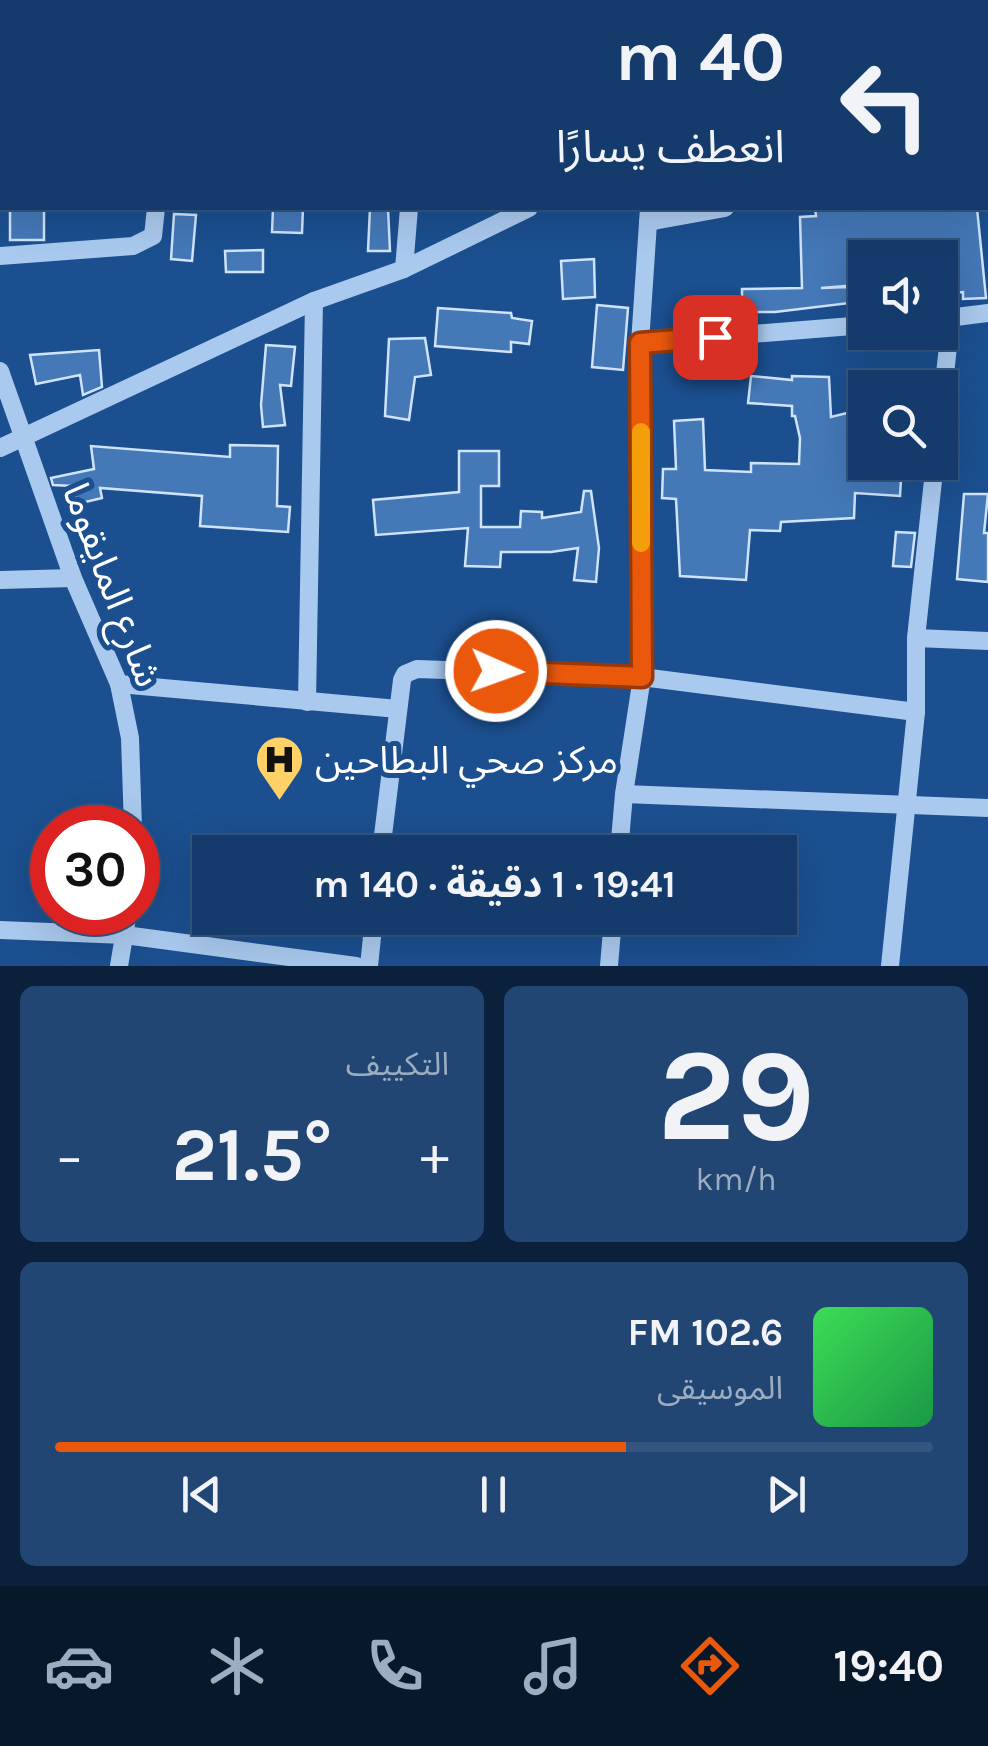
<!DOCTYPE html>
<html lang="ar">
<head>
<meta charset="utf-8">
<style>
  body { margin:0; font-family:Karla,"Noto Sans Arabic",sans-serif; background:#214673; color:#f1f3f6; direction:rtl; height:100vh; display:flex; flex-direction:column; font-size:38px; white-space:nowrap }
  * { box-sizing:border-box; margin:0 }
  p { font-size:32px; color:#9dadc1 }
  .icon { flex:none; width:55px; height:55px; fill:none; stroke:currentColor; stroke-width:2; stroke-linecap:round; stroke-linejoin:round }
  .map { position:relative; height:966px; overflow:hidden; direction:ltr }
  .sheet { display:flex; flex-direction:column; gap:20px; padding:20px; background:#0b203b; flex:1 }
  .sheet>* { flex:none }
  .banner { position:absolute; left:0px; top:0px; width:990px; height:210px; box-shadow:0 10px 40px #0002,0 0 0 2px #33557e; direction:rtl; background:#143b6b; color:#f1f3f6; overflow:hidden }
  .buttons { position:absolute; left:848px; top:240px; display:grid; gap:20px }
  .buttons a { display:grid; place-items:center; width:110px; height:110px; border-radius:0px; background:#143b6b; box-shadow:0 10px 40px #0002,0 0 0 2px #33557e; font-size:50px }
  .speed { position:absolute; left:30px; top:805px; display:flex; gap:20px; font-size:50px; font-weight:700; text-align:center }
  .speed>* { display:grid; place-content:center; width:130px; height:130px; border-radius:50%; background:#143b6b; box-shadow:0 10px 40px #0002,0 0 0 2px #33557e; line-height:1 }
  .speed .limit { border:15px solid #d22; background:#fff; color:#111 }
  .pin { position:absolute; display:grid; place-items:center; width:85px; height:85px; color:#fff; margin:-42px; border-radius:20px; box-shadow:0 5px 15px #0006 }
  .me { position:absolute; width:110px; margin:-55px; rotate:92deg; stroke-linejoin:round; filter:drop-shadow(0 0 8px #0008) }
  .turn { display:flex; align-items:center; gap:35px; height:210px; padding:0 40px; font-size:45px }
  .turn .icon { width:130px; height:130px; stroke-width:2.5 }
  .turn b { display:block; font-size:70px; line-height:85px }
  .big { font-size:75px; font-weight:700; line-height:1.1 }
  .sheet .card { flex:1; display:flex; flex-direction:column; justify-content:center; gap:15px; min-width:0; padding:0 35px; border-radius:15px; background:#214673 }
  .sheet .dial { align-items:center; gap:0 }
  .dial b { font-size:130px; line-height:1 }
  .song { display:flex; align-items:center; gap:30px }
  .cover { width:120px; height:120px; border-radius:15px; background:linear-gradient(135deg,hsl(130 70% 55%),hsl(140 70% 35%)) }
  .played { height:10px; border-radius:5px; background:linear-gradient(90deg,#ea580c 65%,#33557e 65%) }
  .keys { display:flex; justify-content:space-around; direction:ltr }
  .heat { display:flex; justify-content:space-between; align-items:center; font-size:55px; direction:ltr }
  .sheet .tiles { flex:1; display:grid; gap:20px; grid-template-columns:1fr 1fr }
  .card:last-child { grid-column:span 2 }
  .trip { position:absolute; left:192px; top:835px; width:605px; height:100px; border-radius:0px; background:#143b6b; box-shadow:0 10px 40px #0002,0 0 0 2px #33557e; font-weight:700; line-height:100px; text-align:center; direction:rtl }
  .tab-bar { display:flex; height:160px; justify-content:space-around; align-items:center; background:#08182b; color:#9dadc1 }
  .tab-bar .icon { width:70px; height:70px }
  .tab-bar .selected { color:#ea580c }
  .tab-bar b { font-size:45px; color:#f1f3f6 }
  .map>svg:first-child { display:block }
  .building { fill:#4478b7; stroke:#cfe3fa; stroke-width:2.5 }
  .lines { fill:none; stroke-linecap:round; stroke-linejoin:round }
  .minor { stroke:#a9c9ee; stroke-width:18 }
  .route-casing { stroke:#983908; stroke-width:25 }
  .route { stroke:#ea580c; stroke-width:18 }
  .slow { stroke:#f59e0b; stroke-width:18 }
  .labels { text-anchor:middle; dominant-baseline:central; stroke-width:10; stroke-linejoin:round; paint-order:stroke }
  .street-label { font-size:38px; fill:#fff; stroke:#1b4f8f }
  .poi-label { font-size:38px; fill:#fff; stroke:#1b4f8f; text-anchor:start }
</style>
</head>
<body>
<div class="map">
<svg width="988" height="966" viewBox="0 0 988 966">
  <rect width="100%" height="100%" fill="#1b4f8f"/>
  <!-- building -->
  <g class="building">
    <rect x="10" y="208" width="34" height="32"/>
    <polygon points="273,208 303,208 302,233 272,232"/>
    <polygon points="370,208 388,208 390,251 368,251"/>
    <polygon points="815,208 977,208 986,298 963,299 963,292 940,294 940,258 856,257 858,285 821,288 849,287 850,303 775,312 742,312 742,289 802,288 800,217 816,216"/>
    <polygon points="174,214 196,215 192,261 171,259"/>
    <polygon points="263,250 263,272 226,272 225,251"/>
    <polygon points="594,259 595,297 563,299 561,261"/>
    <polygon points="597,305 628,308 623,370 592,367"/>
    <polygon points="438,308 511,313 512,318 532,321 529,344 511,342 511,352 435,346"/>
    <polygon points="425,338 431,375 415,377 409,420 385,416 389,339"/>
    <polygon points="266,345 295,347 291,386 280,385 285,425 263,427 261,405"/>
    <polygon points="99,350 102,387 83,395 80,375 36,384 30,355"/>
    <polygon points="751,376 792,380 792,376 829,377 831,417 859,410 865,430 865,462 902,462 900,496 855,493 854,518 781,522 780,531 750,530 746,580 680,576 676,499 662,498 663,469 676,469 674,421 703,419 705,470 751,472 751,463 799,464 800,438 795,416 792,416 792,406 748,403"/>
    <polygon points="230,445 278,446 277,506 290,507 288,532 200,526 202,496 100,488 102,498 77,504 73,486 53,485 51,478 94,469 91,446 230,457"/>
    <polygon points="459,451 499,451 499,486 481,486 481,527 520,527 521,511 542,512 542,518 581,512 584,491 591,491 599,548 596,582 574,580 578,548 551,552 501,552 500,567 465,566 468,528 376,535 373,500 459,492"/>
    <polygon points="964,494 988,494 984,533 988,533 988,582 957,579"/>
    <polygon points="896,532 915,533 911,567 893,566"/>
  </g>
  <g class="lines">
    <!-- minor -->
    <g class="minor">
      <polyline points="416,0 416,2"/>
      <polyline points="878,0 878,2"/>
      <polyline points="679,2 679,0"/>
      <polyline points="953,2 958,0"/>
      <polyline points="0,85 2,85"/>
      <polyline points="648,222 725,208"/>
      <polyline points="0,256 133,246 153,236 156,208"/>
      <polyline points="404,269 409,208"/>
      <polyline points="940,319 988,313"/>
      <polyline points="640,343 865,325"/>
      <polyline points="0,371 73,578 119,684 130,738 133,828"/>
      <polyline points="940,421 951,318"/>
      <polyline points="0,448 314,301 404,269 529,208"/>
      <polyline points="0,580 73,578"/>
      <polyline points="916,638 988,641"/>
      <polyline points="119,684 398,709"/>
      <polyline points="307,702 314,301"/>
      <polyline points="624,794 988,808"/>
      <polyline points="381,852 402,680 405,674 417,669 642,677 916,712"/>
      <polyline points="619,852 624,794 642,677 640,343 649,208"/>
      <polyline points="0,930 125,935 356,966"/>
      <polyline points="119,966 128,912"/>
      <polyline points="369,966 374,918"/>
      <polyline points="609,966 613,918"/>
      <polyline points="890,966 916,712 916,638 935,462"/>
    </g>
  </g>
  <g class="lines">
    <defs>
      <polyline id="route" points="496,671 642,677 640,343 715,337"/>
    </defs>
    <!-- route casing -->
    <use href="#route" class="route-casing"/>
    <!-- route -->
    <use href="#route" class="route"/>
    <!-- slow -->
    <polyline class="slow" points="641,432 641,543"/>
  </g>
  <!-- icons -->
  <defs>
    <symbol id="hospital-pin" viewBox="-11 -11 22 30"><path d="M0 17L-7.5 6A9.5 9.5 0 1 1 7.5 6Z" fill="#ffd166" stroke="#1b4f8f"/><path d="M-5-5h3v3.5h4V-5h3V5h-3V1.5h-4V5h-3Z" fill="#111"/></symbol>
  </defs>
  <g fill-rule="evenodd">
    <use href="#hospital-pin" x="252" y="732" width="55" height="75"/>
  </g>
  <g class="labels">
    <!-- street labels -->
    <g class="street-label">
      <text transform="translate(112 585) rotate(69)">شارع المايقوما</text>
    </g>
    <!-- poi labels -->
    <g class="poi-label">
      <text x="315" y="760">مركز صحي البطاحين</text>
    </g>
  </g>
</svg>
<div class="buttons">
<a><svg class="icon" aria-label="sound" viewBox="0 0 24 24"><path d="M4 9h4l5-4v14l-5-4H4zM17 9q2 3 0 6"/></svg></a>
<a><svg class="icon" aria-label="search" viewBox="0 0 24 24"><circle cx="10" cy="10" r="6"/><path d="M15 15l6 6"/></svg></a>
</div>
<div class="speed"><div class="limit">30</div></div>
<div class="pin" style="left:715px;top:337px;background:#d93025"><svg class="icon" aria-label="arrive" viewBox="0 0 24 24"><path d="M6 21V4h12l-3 4 3 4H6"/></svg></div>
<svg class="me" style="left:496px;top:671px" viewBox="-20 -20 40 40"><circle r="17" fill="#ea580c" stroke="#fff" stroke-width="3"/><path d="M0-11L8 9 0 5-8 9z" fill="#fff"/></svg>
<div class="trip">19:41 · 1 دقيقة · 140 m</div>
<div class="banner">
<div class="turn"><svg class="icon" aria-label="left" viewBox="0 0 24 24"><path d="M17 20v-9H6M10 6l-5 5 5 5"/></svg><div><b>40 m</b>انعطف يسارًا</div></div>
</div>
</div>
<section class="sheet">
<div class="tiles">
<div class="card dial"><b>29</b><p>km/h</p></div>
<div class="card"><p>التكييف</p>
<div class="heat"><a>−</a><b class="big">21.5°</b><a>+</a></div>
</div>
<div class="card">
<div class="song"><i class="cover"></i><div><b>102.6 FM</b><p>الموسيقى</p></div></div>
<div class="played"></div>
<div class="keys"><svg class="icon" aria-label="previous" viewBox="0 0 24 24"><path d="M18 5L8 12l10 7zM5 5v14"/></svg><svg class="icon" aria-label="pause" viewBox="0 0 24 24"><path d="M8 5v14M16 5v14"/></svg><svg class="icon" aria-label="next" viewBox="0 0 24 24"><path d="M6 5l10 7-10 7zM19 5v14"/></svg></div>
</div>
</div>
</section>
<nav class="tab-bar">
<b>19:40</b>
<svg class="icon selected" aria-label="directions" viewBox="0 0 24 24"><path d="M12 3l9 9-9 9-9-9zM9 14v-3h6M13 9l2 2-2 2"/></svg>
<svg class="icon" aria-label="music" viewBox="0 0 24 24"><path d="M9 18V5l10-2v13"/><circle cx="6" cy="18" r="3"/><circle cx="16" cy="16" r="3"/></svg>
<svg class="icon" aria-label="phone" viewBox="0 0 24 24"><path d="M5 4h4l2 5-3 2q2 4 5 5l2-3 5 2v4C11 20 4 13 5 4z"/></svg>
<svg class="icon" aria-label="climate" viewBox="0 0 24 24"><path d="M12 3v18M4 7l16 10M4 17L20 7"/></svg>
<svg class="icon" aria-label="car" viewBox="0 0 24 24"><path d="M5 17H2v-5l4-1 3-4h7l3 4 3 1v5h-3M9 17h6M6 11h13"/><circle cx="7" cy="17" r="2"/><circle cx="17" cy="17" r="2"/></svg>
</nav>
</body>
</html>
